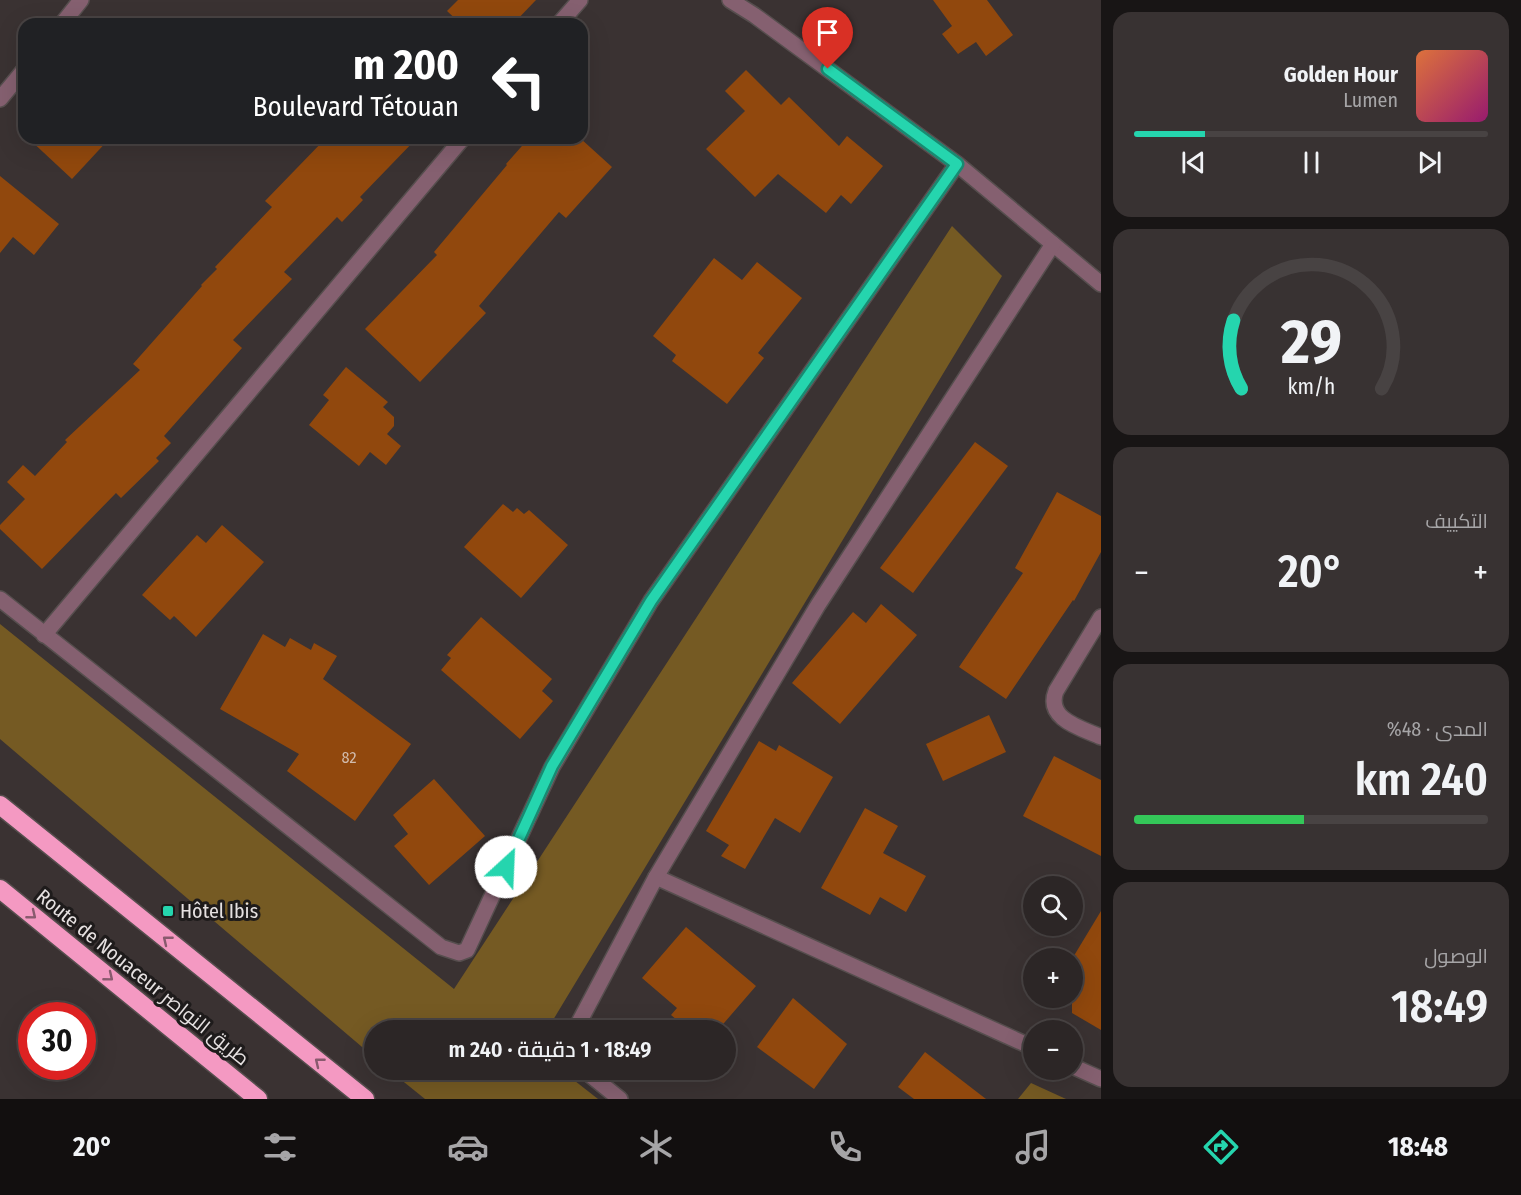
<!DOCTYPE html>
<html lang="ar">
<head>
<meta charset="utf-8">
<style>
  body { margin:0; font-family:"Fira Sans Condensed",Cairo,sans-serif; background:#383232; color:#f1f3f6; direction:rtl; height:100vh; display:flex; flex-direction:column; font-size:22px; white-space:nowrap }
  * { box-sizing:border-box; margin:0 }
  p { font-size:20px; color:#a6a5a7 }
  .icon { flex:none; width:33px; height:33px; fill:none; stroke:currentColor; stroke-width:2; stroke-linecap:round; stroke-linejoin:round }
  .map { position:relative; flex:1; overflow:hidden; direction:ltr }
  .sheet { display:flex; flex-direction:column; gap:12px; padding:12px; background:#181515; width:420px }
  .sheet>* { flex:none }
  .banner { position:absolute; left:18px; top:18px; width:570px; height:126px; border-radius:18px; box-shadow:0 6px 24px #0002,0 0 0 2px #484343; direction:rtl; background:#202124; color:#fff; overflow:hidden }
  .fabs { position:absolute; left:1023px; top:876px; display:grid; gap:12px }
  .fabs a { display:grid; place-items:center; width:60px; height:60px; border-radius:50%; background:#2c2626; box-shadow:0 6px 24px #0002,0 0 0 2px #484343; font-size:30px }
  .speed { position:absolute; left:18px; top:1002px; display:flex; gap:12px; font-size:30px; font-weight:700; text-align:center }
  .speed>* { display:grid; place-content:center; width:78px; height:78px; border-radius:50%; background:#2c2626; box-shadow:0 6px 24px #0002,0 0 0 2px #484343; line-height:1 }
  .speed .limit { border:9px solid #d22; background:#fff; color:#111 }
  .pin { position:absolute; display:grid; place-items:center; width:51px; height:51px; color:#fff; margin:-62px -26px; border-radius:50% 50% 50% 0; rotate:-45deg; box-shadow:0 0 6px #0007 }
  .pin .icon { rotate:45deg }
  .me { position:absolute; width:66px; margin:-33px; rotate:25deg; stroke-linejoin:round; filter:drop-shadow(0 0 4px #0008) }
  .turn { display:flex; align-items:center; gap:21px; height:126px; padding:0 30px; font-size:27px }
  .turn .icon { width:78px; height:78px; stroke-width:2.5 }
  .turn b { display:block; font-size:42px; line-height:51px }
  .big { font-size:45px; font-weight:600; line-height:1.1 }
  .sheet .card { flex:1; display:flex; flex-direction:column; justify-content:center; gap:9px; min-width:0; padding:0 21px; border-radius:18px; background:#383232 }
  .sheet .dial { align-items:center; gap:0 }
  .dial svg { height:156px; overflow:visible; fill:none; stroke:#484343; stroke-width:7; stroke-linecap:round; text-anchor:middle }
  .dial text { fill:#f1f3f6; stroke:none }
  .song { display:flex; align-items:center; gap:18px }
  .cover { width:72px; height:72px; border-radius:9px; background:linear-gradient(135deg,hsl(20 70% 55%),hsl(320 70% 35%)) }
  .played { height:6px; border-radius:3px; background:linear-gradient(90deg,#25d5ae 20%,#484343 20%) }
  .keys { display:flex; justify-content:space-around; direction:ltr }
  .heat { display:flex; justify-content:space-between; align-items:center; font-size:33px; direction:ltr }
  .charge { height:9px; border-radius:4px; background:linear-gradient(90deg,#34c759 48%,#484343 0) }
  .trip { position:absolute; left:364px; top:1020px; width:372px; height:60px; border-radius:30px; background:#2c2626; box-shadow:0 6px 24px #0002,0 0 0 2px #484343; font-weight:600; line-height:60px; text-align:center; direction:rtl }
  .tab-bar { display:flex; height:96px; justify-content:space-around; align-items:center; background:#120f0f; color:#a6a5a7 }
  .tab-bar .icon { width:42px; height:42px }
  .tab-bar .selected { color:#25d5ae }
  .tab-bar b { font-size:27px; color:#f1f3f6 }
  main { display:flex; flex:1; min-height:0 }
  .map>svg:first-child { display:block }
  .green { fill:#755a23 }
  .building { fill:#91480d }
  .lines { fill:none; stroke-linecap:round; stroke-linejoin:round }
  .street-casing { stroke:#564e4e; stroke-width:18 }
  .highway-casing { stroke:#564e4e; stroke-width:21 }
  .street { stroke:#856070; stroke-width:15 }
  .highway { stroke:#f499c2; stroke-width:18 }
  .oneway { stroke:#895a6e }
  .route-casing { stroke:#188a71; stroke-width:15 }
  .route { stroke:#25d5ae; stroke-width:10 }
  .poi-dot { fill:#25d5ae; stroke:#1e1b1b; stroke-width:2 }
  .labels { text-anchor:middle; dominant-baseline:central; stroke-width:6; stroke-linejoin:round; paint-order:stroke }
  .number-label { font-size:16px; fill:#d1bbac }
  .poi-label { font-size:20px; fill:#e6e1e1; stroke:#1e1b1b; text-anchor:start }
  .street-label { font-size:20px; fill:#e6e1e1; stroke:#1e1b1b }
</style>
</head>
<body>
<main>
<section class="sheet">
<div class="card">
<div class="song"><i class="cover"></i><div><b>Golden Hour</b><p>Lumen</p></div></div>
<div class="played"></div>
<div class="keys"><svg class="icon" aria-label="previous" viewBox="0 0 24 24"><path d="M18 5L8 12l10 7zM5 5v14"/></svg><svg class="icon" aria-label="pause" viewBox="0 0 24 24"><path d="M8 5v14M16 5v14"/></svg><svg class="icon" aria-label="next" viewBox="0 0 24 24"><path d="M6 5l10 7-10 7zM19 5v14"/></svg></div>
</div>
<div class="card dial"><svg viewBox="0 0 100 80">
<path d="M14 69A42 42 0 1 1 86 69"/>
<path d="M14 69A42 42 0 0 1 10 34" stroke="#25d5ae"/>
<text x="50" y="56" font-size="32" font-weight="700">29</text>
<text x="50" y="72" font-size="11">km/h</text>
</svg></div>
<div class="card"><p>التكييف</p>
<div class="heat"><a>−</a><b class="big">20°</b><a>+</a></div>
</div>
<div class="card"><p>المدى · 48%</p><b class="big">240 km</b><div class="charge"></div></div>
<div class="card"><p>الوصول</p><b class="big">18:49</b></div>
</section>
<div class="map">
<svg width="1101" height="1099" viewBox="0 0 1101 1099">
  <rect width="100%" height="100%" fill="#3a3232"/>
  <!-- green -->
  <g class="green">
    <polygon points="952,226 1002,276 547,1030 375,1030 375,1058 0,739 0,624 454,989"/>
    <polygon points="389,1070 561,1070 598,1099 425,1099"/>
    <polygon points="1031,1083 1066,1099 1018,1099"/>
  </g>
  <!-- building -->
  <g class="building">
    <polygon points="458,0 536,0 513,24 461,24 447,11"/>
    <polygon points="933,0 987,0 1013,35 986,56 976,42 958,54 942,34 952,26"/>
    <polygon points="746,70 781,105 789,97 839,146 847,136 883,166 851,204 841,195 826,213 778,174 755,197 706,149 745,111 725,91"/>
    <polygon points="28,138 110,138 72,179"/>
    <polygon points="326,138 417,138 360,197 363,200 342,222 337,217 284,272 292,279 233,340 242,348 164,436 171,443 156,458 159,461 121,498 116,493 42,569 0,529 0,525 25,499 7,482 23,465 35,476 67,442 65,440 140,370 133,364 202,286 201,285 217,269 215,267 272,207 265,201"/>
    <polygon points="529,138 580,138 612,167 566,218 559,212 479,306 486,313 420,382 365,329 437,255 434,252 507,165 506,164"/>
    <polygon points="0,176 59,224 34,255 13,237 0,253"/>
    <polygon points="714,258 742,280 757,262 802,298 758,353 764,358 727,404 672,361 676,355 653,336"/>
    <polygon points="346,367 388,402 383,407 394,417 394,426 387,434 401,446 386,465 370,452 359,466 309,425 329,400 323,395"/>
    <polygon points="975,442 1008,466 913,593 880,568"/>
    <polygon points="1057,492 1101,516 1101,552 1074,601 1073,600 1006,699 959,667 1023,573 1015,568"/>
    <polygon points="503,504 513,512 517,508 524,514 529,510 568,545 521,598 464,547"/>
    <polygon points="222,525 264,562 196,637 174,616 170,620 142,595 197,535 206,543"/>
    <polygon points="881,604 917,635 840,724 792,683 853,612 866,623"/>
    <polygon points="481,617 552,679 542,691 553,701 520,739 441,670 451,658 447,655"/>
    <polygon points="263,634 285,647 290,638 311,650 314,643 337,656 323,679 411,744 355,821 287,771 299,754 220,709"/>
    <polygon points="989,715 1006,752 943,781 926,744"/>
    <polygon points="759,741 776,751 779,745 833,777 800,833 775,818 745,869 721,856 729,845 706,831"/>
    <polygon points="1054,756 1101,780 1101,856 1023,816"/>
    <polygon points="434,779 485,836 429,885 394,846 408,834 393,815"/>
    <polygon points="865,808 898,826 883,853 926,876 906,912 880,897 870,915 821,888"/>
    <polygon points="1101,911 1101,1030 1072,1013 1072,959"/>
    <polygon points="686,927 756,986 718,1030 689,1030 671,1015 677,1008 642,978"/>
    <polygon points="793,998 847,1044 814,1089 757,1047"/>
    <polygon points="925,1052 986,1099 914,1099 898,1087"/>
  </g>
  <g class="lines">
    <defs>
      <g id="street">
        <polyline points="730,0 754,15 957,164 1101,284"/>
        <polyline points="62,24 81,0"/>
        <polyline points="559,24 580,0"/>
        <polyline points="0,99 24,70"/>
        <polyline points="0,599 441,947 459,953 467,950 552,767 651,601 957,164"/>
        <path d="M1101,617L1056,691C1045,719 1081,728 1101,737"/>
        <polyline points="44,635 463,138"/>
        <polyline points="656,877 1034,1048"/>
        <polyline points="575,1030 656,877 818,605 1053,244"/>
        <polyline points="1072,1066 1101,1079"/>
        <polyline points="584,1070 620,1099"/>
      </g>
      <g id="highway">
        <polyline points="0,805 365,1099"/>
        <polyline points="0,889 258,1099"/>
      </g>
    </defs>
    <!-- street casing -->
    <use href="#street" class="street-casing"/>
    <!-- highway casing -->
    <use href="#highway" class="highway-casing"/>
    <!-- street -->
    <use href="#street" class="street"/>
    <!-- highway -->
    <use href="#highway" class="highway"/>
  </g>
  <!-- one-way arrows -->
  <defs><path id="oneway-chevron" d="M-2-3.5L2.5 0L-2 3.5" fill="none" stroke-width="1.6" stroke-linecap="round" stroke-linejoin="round" transform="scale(1.5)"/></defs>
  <g class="oneway">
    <use href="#oneway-chevron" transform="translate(32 915) rotate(39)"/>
    <use href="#oneway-chevron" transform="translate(167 940) rotate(-141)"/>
    <use href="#oneway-chevron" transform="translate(109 977) rotate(39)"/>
    <use href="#oneway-chevron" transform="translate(319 1062) rotate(-141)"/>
  </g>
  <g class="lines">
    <defs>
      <polyline id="route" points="506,867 552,766 651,601 957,164 828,69"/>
    </defs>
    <!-- route casing -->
    <use href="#route" class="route-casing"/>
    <!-- route -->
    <use href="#route" class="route"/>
  </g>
  <!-- markers -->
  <rect class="poi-dot" x="162" y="905" width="12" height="12" rx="3"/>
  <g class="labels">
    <!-- number labels -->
    <g class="number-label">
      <text x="349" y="757">82</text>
    </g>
    <!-- poi labels -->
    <g class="poi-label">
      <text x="180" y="911">Hôtel Ibis</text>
    </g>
    <!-- street labels -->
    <g class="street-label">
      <text transform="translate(143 977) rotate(39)">Route de Nouaceur طريق النواصر</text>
    </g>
  </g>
</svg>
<div class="fabs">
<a><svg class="icon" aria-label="search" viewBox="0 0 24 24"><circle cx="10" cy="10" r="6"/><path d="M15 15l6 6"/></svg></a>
<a>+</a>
<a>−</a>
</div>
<div class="speed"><div class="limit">30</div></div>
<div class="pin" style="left:828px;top:69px;background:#d93025"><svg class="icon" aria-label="arrive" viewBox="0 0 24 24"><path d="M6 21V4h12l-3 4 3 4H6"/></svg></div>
<svg class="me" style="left:506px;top:867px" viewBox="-20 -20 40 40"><circle r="19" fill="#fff"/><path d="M0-13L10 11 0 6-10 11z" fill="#25d5ae"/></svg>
<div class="trip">18:49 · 1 دقيقة · 240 m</div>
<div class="banner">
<div class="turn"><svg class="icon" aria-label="left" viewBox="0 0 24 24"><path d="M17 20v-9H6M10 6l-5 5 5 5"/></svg><div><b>200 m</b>Boulevard Tétouan</div></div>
</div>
</div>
</main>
<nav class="tab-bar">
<b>18:48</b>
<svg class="icon selected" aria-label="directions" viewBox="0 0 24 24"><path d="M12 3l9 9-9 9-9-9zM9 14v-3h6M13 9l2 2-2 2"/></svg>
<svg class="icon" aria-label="music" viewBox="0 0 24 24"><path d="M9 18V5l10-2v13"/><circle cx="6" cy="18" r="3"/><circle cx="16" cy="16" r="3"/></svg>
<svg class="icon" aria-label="phone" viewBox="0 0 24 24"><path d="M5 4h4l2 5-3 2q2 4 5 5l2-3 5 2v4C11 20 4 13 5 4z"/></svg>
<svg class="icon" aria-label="climate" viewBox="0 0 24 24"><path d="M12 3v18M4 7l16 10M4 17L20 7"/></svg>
<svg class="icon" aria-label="car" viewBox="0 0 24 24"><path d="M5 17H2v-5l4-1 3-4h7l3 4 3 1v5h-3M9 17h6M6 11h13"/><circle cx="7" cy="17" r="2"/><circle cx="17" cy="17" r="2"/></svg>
<svg class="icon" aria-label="filters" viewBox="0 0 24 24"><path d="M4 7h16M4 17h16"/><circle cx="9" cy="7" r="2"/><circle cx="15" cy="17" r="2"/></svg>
<b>20°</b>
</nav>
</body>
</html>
